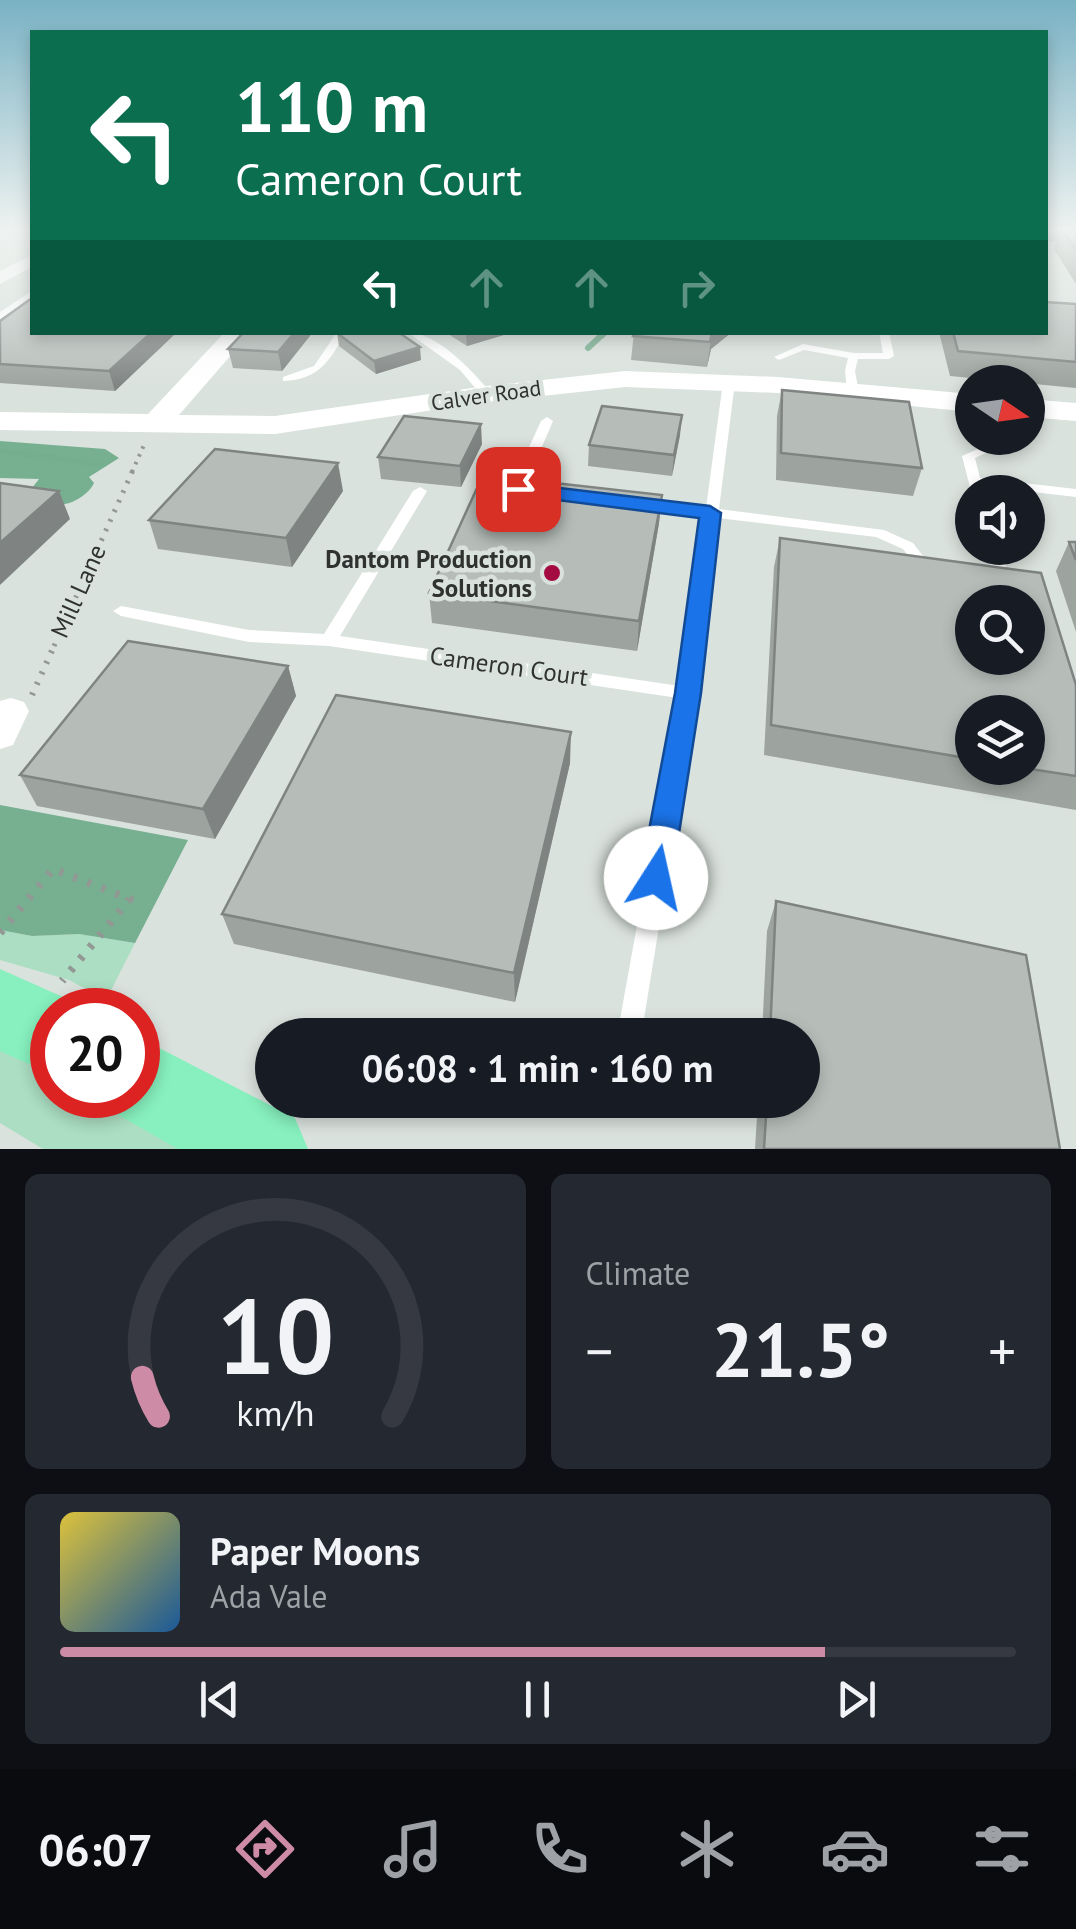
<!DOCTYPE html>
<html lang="en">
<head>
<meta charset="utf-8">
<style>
  body { margin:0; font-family:"PT Sans",sans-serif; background:#242831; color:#f1f3f6; height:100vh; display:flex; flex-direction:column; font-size:38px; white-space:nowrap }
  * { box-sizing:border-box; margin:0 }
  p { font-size:32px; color:#9ea1a6 }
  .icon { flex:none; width:55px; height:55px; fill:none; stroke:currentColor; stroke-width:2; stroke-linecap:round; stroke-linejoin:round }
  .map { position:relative; height:1149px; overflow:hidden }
  .details { display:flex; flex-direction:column; gap:25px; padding:25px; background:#0d0f14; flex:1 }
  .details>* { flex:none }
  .guide { position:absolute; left:30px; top:30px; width:1018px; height:305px; border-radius:0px; box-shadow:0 5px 15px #0003; background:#0b6e4f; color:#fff; overflow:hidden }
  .needle { width:65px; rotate:103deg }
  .tools { position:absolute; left:955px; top:365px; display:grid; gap:20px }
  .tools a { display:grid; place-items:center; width:90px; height:90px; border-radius:50%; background:#171b24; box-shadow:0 5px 15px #0003; font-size:50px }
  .speed { position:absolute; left:30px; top:988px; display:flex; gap:20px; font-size:50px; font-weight:700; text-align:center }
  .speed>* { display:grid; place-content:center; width:130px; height:130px; border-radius:50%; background:#171b24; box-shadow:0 5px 15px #0003; line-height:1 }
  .speed .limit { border:15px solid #d22; background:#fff; color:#111 }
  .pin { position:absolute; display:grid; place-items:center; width:85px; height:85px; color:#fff; margin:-42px; border-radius:20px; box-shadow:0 5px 15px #0006 }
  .me { position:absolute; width:110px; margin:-55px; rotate:10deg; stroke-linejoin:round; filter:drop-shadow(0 0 8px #0008) }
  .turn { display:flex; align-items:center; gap:35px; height:210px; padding:0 40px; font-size:45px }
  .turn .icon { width:130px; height:130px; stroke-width:2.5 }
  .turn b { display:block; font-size:70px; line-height:85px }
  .lanes { display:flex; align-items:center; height:95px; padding:0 40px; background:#0003; justify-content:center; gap:50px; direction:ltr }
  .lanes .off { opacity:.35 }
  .big { font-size:75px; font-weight:700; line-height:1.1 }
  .details .widget { flex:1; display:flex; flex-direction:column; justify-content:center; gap:15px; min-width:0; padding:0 35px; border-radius:15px; background:#242831 }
  .details .dial { align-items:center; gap:0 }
  .dial svg { height:260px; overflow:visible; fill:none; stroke:#363941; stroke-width:7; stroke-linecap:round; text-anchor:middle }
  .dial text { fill:#f1f3f6; stroke:none }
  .song { display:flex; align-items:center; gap:30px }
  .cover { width:120px; height:120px; border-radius:15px; background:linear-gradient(135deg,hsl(50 70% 55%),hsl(210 70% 35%)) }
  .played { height:10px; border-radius:5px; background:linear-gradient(90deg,#ce8ba5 80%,#363941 80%) }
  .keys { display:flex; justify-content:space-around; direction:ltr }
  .heat { display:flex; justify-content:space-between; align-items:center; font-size:55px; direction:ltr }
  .details .tiles { flex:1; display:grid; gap:25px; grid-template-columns:1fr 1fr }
  .widget:last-child { grid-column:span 2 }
  .trip { position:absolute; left:255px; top:1018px; width:565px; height:100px; border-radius:50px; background:#171b24; box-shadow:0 5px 15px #0003; font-weight:700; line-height:100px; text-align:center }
  .dock { display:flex; height:160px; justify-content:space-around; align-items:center; background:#090b0e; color:#9ea1a6 }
  .dock .icon { width:70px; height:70px }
  .dock .selected { color:#ce8ba5 }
  .dock b { font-size:45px; color:#f1f3f6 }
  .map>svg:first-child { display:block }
  .green { fill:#abdec2 }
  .forest { fill:#76b091 }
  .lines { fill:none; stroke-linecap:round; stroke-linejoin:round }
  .stream-far1 { stroke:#74ae8f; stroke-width:5 }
  .stream { stroke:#74ae8f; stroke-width:6 }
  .path-far3 { stroke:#929894; stroke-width:4; stroke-dasharray:2.5 6; stroke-linecap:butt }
  .path-far2 { stroke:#929894; stroke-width:5; stroke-dasharray:2.5 8; stroke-linecap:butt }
  .path-far1 { stroke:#929894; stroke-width:6; stroke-dasharray:2.5 9; stroke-linecap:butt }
  .path { stroke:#929894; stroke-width:8; stroke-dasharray:4 11; stroke-linecap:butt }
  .service { fill:#fff; fill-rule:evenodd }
  .minor { fill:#fff; fill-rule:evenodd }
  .tertiary { fill:#fff; fill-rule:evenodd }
  .trunk { fill:#87f0be; fill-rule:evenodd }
  .wall { fill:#9da39f; fill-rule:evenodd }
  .shaded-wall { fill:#7f8482 }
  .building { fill:#b6bdb9; stroke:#7f8482; stroke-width:2.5; fill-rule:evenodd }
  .route { fill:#1a73e8; stroke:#114b97; stroke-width:2.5 }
  .poi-dot { fill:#a40b41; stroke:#dae2dd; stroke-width:4 }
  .labels { text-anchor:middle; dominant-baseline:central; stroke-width:9; stroke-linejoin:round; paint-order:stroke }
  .far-street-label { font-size:22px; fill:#2f3230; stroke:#dae2dd }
  .poi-label { font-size:25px; font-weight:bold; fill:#2f3230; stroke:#dae2dd; text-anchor:end }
  .street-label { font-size:25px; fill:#2f3230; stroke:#dae2dd }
</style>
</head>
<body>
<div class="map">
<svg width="1076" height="1149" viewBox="0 0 1076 1149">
  <rect width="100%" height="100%" fill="#dae2dd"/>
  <!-- green -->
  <g class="green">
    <polygon points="0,930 32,936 79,934 135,943 106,1000 69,980 0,960"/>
    <polygon points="0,1041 52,1069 52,1095 101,1095 198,1149 43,1149 0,1123"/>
  </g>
  <!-- forest -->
  <g class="forest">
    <path d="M0,441L105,449L119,458L89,477L94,483C88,496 66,509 52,503C45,501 37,493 32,488L39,479L0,478Z"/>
    <polygon points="0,805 188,840 135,943 79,934 32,936 0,930"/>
  </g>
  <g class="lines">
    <!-- stream-far1 -->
    <polyline class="stream-far1" points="602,336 606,332"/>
    <!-- stream -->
    <g class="stream">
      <polyline points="588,348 604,333"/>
      <polyline points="0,451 101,464"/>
    </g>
    <!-- path-far3 -->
    <polyline class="path-far3" points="132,472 144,445"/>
    <!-- path-far2 -->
    <polyline class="path-far2" points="54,646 133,470"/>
    <!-- path-far1 -->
    <polyline class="path-far1" points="32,695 55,644"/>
    <!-- path -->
    <polyline class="path" points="0,933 53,869 130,899 62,981"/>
    <!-- service -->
    <g class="service">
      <polygon points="32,291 32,298 0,319 0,312"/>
      <path d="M337,332H347C329,360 320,380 283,381V377L314,366Z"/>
      <path d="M407,332C436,332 472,370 490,392V396H482L460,370Z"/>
      <polygon points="879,332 889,332 894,356 889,359 858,359 855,371 859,392 853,395 847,392 845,371 848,358 804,350 779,360 774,357 803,344 854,353 883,353"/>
      <polygon points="729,379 735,382 719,509 884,530 913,543 933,569 926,574 921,572 903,549 876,537 718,518 697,693 643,1025 640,1034 622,1034 619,1025 678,698 329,646 249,642 121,616 113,611 121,606 249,630 324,634 413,491 420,487 427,491 340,636 680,686 704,516 641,508 634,504 641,500 706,508 723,382"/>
      <polygon points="547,417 553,421 525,486 530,490 523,494 512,492 510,489 541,421"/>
      <polygon points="1003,438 1018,438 975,458 980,478 1076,489 1076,497 982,486 983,492 972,492 972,495 962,456"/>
      <polygon points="1028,509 1036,510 1038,513 1036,516 1028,517"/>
      <polygon points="987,548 1001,548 1010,582 1007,585 1002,587 994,582"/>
    </g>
    <!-- minor -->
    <g class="minor">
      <polygon points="32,255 32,267 0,284 0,271"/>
      <polygon points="11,698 24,702 29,711 13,745 0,749 0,701"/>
    </g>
    <!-- tertiary -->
    <g class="tertiary">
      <polygon points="225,332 251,332 179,415 275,416 486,386 625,371 778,377 972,394 972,412 778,393 625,387 486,402 275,434 0,430 0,412 148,414"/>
      <polygon points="1028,399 1076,403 1076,421 1028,417"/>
    </g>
    <!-- trunk -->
    <g class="trunk">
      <polygon points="0,969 81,1005 83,1010 52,1010 52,1074 0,1051"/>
      <polygon points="138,1037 295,1118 308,1149 178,1149 108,1109 103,1095 138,1095"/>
    </g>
  </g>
  <!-- wall -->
  <g class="wall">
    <polygon points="1045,228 1076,228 1076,284 1054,249 1056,242 1045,241"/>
    <polygon points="1076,304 1076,388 950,376 939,332 1045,332"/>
    <polygon points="0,321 32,332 177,332 115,391 0,383"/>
    <polygon points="244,332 313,332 282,371 233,368 228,349"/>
    <polygon points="445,332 507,332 507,334 467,346"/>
    <polygon points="634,332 732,332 711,349 707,367 631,360"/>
    <polygon points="337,333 421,360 376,374 339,346"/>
    <polygon points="782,390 922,468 913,496 776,480 777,416"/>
    <polygon points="680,435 672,476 588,466 589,445"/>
    <polygon points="482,444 461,487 381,479 378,457"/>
    <polygon points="343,491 292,567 158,549 149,520"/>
    <polygon points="662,495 659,523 637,651 432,623 429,593"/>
    <path d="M780,538L1076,685V810L764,755L774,567ZM972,712L1028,768H972Z"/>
    <polygon points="1069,542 1076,542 1076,632 1056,571"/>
    <polygon points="288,666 296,696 215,839 37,806 20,775"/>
    <polygon points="570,763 515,1002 234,944 222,914"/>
    <polygon points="776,901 1060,1149 755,1149 758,1100 802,1100 802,1035 762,1035 767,931"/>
  </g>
  <!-- shaded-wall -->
  <g class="shaded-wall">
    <polygon points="152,332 177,332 115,391 109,371"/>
    <polygon points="295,332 313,332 282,371 278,352"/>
    <polygon points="470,332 507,332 507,334 467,346 466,334"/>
    <polygon points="712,332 732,332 711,349 707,367"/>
    <polygon points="420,347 421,360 376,374 374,361"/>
    <polygon points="682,415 680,435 672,476 674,455"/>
    <polygon points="481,424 482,444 461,487 460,466"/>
    <polygon points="338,463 343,491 292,567 286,538"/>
    <polygon points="59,491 70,519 0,585 0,543"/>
    <polygon points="662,495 659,523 637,651 639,621"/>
    <polygon points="288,666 296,696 215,839 203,809"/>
    <polygon points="571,732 570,763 515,1002 514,973"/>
  </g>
  <!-- building -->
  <g class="building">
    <polygon points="1061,228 1076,229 1076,250"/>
    <polygon points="32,298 32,332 152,332 109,371 0,364 0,321"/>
    <polygon points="1045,302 1076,304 1076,362 958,351 953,332 1045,332"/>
    <polygon points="244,332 295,332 278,352 228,349"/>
    <polygon points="340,332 398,332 420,347 374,361 337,333"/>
    <polygon points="634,332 712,332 710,342 633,336"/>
    <polygon points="782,390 909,402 922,468 781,453"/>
    <polygon points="602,406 682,415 674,455 589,445"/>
    <polygon points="404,416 481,424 460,466 378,457"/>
    <polygon points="215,449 338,463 286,538 149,520"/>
    <polygon points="483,475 662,495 639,621 429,593"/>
    <polygon points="0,483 59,491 0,543"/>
    <path d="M780,538L1041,573L1076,685V776L1024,768H1028V712H972V759L771,725ZM972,602H1028V658H972Z"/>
    <polygon points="1069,542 1076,542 1076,560"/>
    <polygon points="128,641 288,666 203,809 20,775"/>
    <polygon points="336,695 571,732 514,973 222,914"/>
    <polygon points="776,901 1026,955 1060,1149 764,1149 767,1100 802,1100 802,1035 770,1035"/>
  </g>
  <!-- sky -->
  <linearGradient id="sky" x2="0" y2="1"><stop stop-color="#79b2c4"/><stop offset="0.59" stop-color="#eef2f0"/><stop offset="1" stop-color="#eef2f0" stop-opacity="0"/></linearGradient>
  <rect width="1076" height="388" fill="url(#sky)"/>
  <!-- route -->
  <polygon class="route" points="518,483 710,506 721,513 701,693 672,878 668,888 656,892 645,888 640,878 675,693 699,518 510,494 510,485"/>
  <!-- markers -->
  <circle class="poi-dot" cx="552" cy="573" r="10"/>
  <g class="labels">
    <!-- far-street labels -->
    <g class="far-street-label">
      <text transform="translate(486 395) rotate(-8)">Calver Road</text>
    </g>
    <!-- poi labels -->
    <g class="poi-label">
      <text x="532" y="559">Dantom Production<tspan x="532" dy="29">Solutions</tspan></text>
    </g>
    <!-- street labels -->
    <g class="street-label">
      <text transform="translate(78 591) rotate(-66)">Mill Lane</text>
      <text transform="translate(509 666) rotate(8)">Cameron Court</text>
    </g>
  </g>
</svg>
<div class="tools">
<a><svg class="needle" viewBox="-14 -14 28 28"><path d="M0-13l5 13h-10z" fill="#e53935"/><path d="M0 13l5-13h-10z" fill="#9ea1a6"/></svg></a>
<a><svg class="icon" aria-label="sound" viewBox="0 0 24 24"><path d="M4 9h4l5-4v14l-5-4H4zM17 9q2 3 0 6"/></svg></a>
<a><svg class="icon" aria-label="search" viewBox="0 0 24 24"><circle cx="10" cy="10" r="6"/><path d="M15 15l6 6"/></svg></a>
<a><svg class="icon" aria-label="layers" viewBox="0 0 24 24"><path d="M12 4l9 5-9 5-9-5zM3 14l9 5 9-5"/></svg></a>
</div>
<div class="speed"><div class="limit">20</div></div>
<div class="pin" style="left:518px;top:489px;background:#d93025"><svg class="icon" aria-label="arrive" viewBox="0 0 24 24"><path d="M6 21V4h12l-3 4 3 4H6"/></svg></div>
<svg class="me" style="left:656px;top:878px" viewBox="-20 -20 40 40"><circle r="19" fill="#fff"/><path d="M0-13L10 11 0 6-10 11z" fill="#1a73e8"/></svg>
<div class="trip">06:08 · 1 min · 160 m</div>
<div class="guide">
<div class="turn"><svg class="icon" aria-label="left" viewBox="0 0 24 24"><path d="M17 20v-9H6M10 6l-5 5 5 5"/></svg><div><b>110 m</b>Cameron Court</div></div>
<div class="lanes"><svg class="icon" aria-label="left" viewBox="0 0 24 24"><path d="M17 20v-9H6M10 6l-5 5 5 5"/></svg><svg class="icon off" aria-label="ahead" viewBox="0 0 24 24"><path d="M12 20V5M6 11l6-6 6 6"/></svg><svg class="icon off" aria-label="ahead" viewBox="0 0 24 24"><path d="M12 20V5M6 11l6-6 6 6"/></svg><svg class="icon off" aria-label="right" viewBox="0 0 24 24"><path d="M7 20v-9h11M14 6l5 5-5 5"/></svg></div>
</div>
</div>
<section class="details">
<div class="tiles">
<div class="widget dial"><svg viewBox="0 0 100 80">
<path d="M14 69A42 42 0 1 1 86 69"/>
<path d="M14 69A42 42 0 0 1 9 57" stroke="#ce8ba5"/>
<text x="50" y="56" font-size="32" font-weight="700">10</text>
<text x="50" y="72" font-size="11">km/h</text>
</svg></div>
<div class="widget"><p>Climate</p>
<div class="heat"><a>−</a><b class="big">21.5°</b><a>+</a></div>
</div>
<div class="widget">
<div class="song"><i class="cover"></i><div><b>Paper Moons</b><p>Ada Vale</p></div></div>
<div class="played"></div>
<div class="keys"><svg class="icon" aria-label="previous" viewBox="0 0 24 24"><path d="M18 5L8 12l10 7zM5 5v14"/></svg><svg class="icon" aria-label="pause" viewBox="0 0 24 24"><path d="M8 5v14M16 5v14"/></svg><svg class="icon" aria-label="next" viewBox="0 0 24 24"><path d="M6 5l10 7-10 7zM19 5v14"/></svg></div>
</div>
</div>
</section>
<nav class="dock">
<b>06:07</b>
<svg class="icon selected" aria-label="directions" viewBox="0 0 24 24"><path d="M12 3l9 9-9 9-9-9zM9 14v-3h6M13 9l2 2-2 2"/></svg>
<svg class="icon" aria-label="music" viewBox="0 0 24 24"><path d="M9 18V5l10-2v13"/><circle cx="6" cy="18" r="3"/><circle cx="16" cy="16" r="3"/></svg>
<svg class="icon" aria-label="phone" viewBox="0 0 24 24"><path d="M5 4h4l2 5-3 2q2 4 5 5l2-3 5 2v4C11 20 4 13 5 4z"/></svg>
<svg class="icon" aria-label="climate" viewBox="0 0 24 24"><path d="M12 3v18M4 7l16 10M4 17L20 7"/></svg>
<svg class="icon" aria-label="car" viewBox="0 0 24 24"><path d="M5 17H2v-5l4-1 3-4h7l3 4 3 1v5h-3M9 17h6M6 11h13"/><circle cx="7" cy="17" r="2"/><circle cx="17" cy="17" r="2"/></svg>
<svg class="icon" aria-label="filters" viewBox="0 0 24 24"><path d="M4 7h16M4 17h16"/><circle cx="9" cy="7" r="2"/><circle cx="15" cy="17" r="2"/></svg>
</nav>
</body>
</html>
